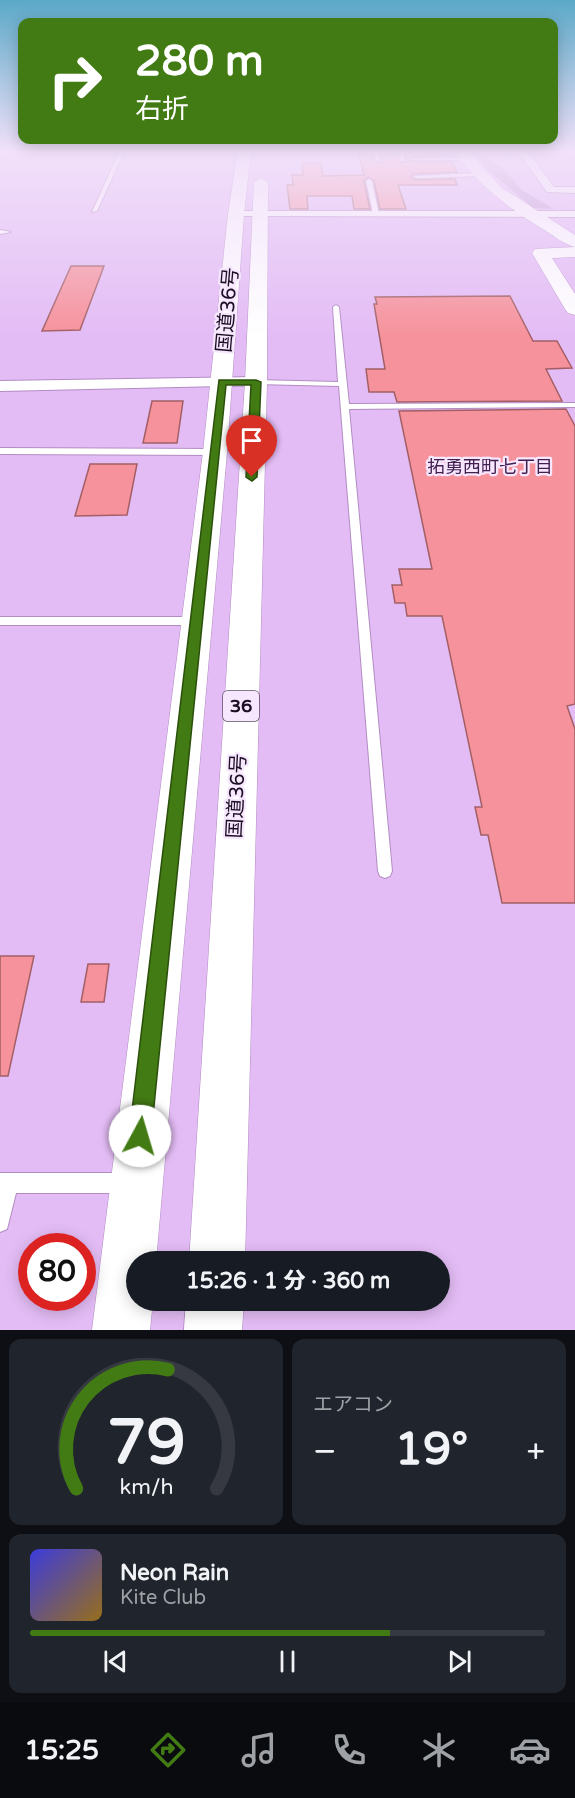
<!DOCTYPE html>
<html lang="ja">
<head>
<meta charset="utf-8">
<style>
  body { margin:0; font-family:"Varela Round","Noto Sans JP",sans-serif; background:#20242c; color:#f1f3f6; height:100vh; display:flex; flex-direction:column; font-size:22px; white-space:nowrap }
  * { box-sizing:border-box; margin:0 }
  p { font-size:20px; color:#9ea1a6 }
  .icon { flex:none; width:33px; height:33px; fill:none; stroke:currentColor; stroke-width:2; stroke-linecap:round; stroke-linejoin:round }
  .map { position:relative; height:1330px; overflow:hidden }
  .details { display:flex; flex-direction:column; gap:9px; padding:9px; background:#0d0f14; flex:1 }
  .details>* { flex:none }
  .banner { position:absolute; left:18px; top:18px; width:540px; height:126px; border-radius:12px; box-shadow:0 3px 15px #0003; background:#427b13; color:#fff; overflow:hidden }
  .speed { position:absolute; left:18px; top:1233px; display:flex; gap:12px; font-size:30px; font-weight:700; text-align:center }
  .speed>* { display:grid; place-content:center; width:78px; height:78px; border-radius:50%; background:#171b24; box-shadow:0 3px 15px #0003; line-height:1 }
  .speed .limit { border:9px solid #d22; background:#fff; color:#111 }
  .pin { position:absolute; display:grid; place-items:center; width:51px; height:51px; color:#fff; margin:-62px -26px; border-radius:50% 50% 50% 0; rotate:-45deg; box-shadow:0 0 6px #0007 }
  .pin .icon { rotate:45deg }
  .me { position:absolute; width:66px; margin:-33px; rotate:6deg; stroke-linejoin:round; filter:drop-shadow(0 0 4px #0008) }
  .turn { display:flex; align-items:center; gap:21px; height:126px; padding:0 18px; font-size:27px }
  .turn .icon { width:78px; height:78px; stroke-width:2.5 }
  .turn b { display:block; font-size:42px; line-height:51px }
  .big { font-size:45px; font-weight:800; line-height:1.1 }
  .details .widget { flex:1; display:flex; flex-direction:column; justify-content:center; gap:9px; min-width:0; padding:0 21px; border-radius:12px; background:#20242c }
  .details .dial { align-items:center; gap:0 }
  .dial svg { height:156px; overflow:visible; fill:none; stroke:#363941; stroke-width:7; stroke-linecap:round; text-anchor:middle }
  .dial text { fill:#f1f3f6; stroke:none }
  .song { display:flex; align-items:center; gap:18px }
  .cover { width:72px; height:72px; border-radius:9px; background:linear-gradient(135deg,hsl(240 70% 55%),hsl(40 70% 35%)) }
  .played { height:6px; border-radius:3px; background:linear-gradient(90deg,#427b13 70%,#363941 70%) }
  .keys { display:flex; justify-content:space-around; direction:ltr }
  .heat { display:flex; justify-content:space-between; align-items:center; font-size:33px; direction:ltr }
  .details .tiles { flex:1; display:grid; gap:9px; grid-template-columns:1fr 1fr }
  .widget:last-child { grid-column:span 2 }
  .trip { position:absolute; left:126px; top:1251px; width:324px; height:60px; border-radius:30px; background:#171b24; box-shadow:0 3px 15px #0003; font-weight:800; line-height:60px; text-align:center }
  .tabs { display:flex; height:96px; justify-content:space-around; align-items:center; background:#090b0e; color:#9ea1a6 }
  .tabs .icon { width:42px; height:42px }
  .tabs .on { color:#427b13 }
  .tabs b { font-size:27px; color:#f1f3f6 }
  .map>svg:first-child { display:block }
  .green { fill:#bd97cf }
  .building { fill:#f6929b; stroke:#a35f65; stroke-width:1.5 }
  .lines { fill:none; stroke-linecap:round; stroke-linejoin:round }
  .lane-casing { stroke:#b28cc3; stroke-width:2 }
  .street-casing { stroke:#b28cc3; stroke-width:2 }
  .secondary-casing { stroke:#b28cc3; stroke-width:1 }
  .highway-casing { stroke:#b28cc3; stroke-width:1 }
  .lane { fill:#fff; fill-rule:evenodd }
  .street { fill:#fff; fill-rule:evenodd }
  .secondary { fill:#fff; fill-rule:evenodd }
  .highway { fill:#fff; fill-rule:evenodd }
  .route { fill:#427b13; stroke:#2b500c; stroke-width:1.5 }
  .labels { text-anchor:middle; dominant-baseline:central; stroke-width:4.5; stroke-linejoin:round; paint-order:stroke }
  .far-neighbourhood-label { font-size:18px; fill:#41204f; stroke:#f6e7fe }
  .shield { fill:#f6e7fe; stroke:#5d4f65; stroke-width:1.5 }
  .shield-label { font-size:18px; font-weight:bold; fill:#1c0e23 }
  .street-label { font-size:20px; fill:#1c0e23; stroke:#f6e7fe }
</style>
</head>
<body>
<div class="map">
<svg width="575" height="1330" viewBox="0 0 575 1330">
  <rect width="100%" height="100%" fill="#e3bcf5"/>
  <!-- green -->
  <polygon class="green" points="472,150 485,150 490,160 505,171 523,191 554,209 533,208 486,168"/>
  <!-- building -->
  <g class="building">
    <polygon points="358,150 371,150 374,161 379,163 382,160 379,150 395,150 401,163 407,162 404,150 434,150 436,155 449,155 413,157 409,160 411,162 452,162 457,172 413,174 411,176 416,180 455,179 457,185 398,185 406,209 380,209 374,181 368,177 364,181 370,209 354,209 352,196 307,196 308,209 290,209 287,185 293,185 292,175 303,175 302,163 321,163 323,176 364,175"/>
    <polygon points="71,266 104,266 80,330 42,331"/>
    <polygon points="510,296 533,341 557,341 572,368 546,369 562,401 397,402 394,392 369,392 366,369 385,369 374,304 377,304 375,297"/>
    <polygon points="152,401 183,401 177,443 143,443"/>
    <polygon points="566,409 575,426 575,704 567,706 575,729 575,903 502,903 488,835 481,835 475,807 482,807 442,616 407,616 405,603 395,603 392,585 402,585 399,569 432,569 399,411"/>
    <polygon points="90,464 137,464 127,515 75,516"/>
    <polygon points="0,956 34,956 8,1076 0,1076"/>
    <polygon points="88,964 109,964 104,1002 81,1002"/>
  </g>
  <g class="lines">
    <defs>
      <g id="lane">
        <polygon points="120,150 125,150 97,211 92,212"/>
        <polygon points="373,150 377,150 380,161 376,160"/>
        <polygon points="397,150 401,150 405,161 401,161"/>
        <polygon points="466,158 468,160 411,160 413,159"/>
        <polygon points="480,173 482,176 416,178 413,176"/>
        <polygon points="369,179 372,181 379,214 376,216 373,214 366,181"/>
        <polygon points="0,230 11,232 0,234"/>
        <polygon points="336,305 339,307 349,404 575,403 575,407 349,409 392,871 390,876 385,878 380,876 378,871 339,386 256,384 252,382 256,380 338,382 333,307"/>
        <polygon points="0,448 215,449 219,452 215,455 0,454"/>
        <polygon points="0,617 197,617 203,621 197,625 0,625"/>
        <polygon points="0,1173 125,1173 132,1176 135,1183 132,1190 125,1193 16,1193 7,1229 0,1232"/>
      </g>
      <g id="street">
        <polygon points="517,150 527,150 554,187 575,187 575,193 547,192"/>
        <polygon points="236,211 575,211 575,217 232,216 232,212"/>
        <polygon points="256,377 264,382 262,385 0,391 0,381"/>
      </g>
      <path id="secondary" d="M454,150H467L502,188L575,235V257L552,258L575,294V315L568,313L565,309L532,253L535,249L575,247C564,244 555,237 546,231C509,209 478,185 454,150Z"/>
      <g id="highway">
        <polygon points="238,150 251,150 244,214 227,452 156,1262 136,1262 136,1300 153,1300 150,1330 92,1330 203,452 228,214"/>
        <polygon points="261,178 268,182 267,382 245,1262 189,1262 245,382 254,182"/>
        <polygon points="186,1300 244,1300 242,1330 184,1330"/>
      </g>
    </defs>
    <!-- lane casing -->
    <use href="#lane" class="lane-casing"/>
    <!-- street casing -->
    <use href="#street" class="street-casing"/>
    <!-- secondary casing -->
    <use href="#secondary" class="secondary-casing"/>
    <!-- highway casing -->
    <use href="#highway" class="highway-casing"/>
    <!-- lane -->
    <use href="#lane" class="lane"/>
    <!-- street -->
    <use href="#street" class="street"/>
    <!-- secondary -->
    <use href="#secondary" class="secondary"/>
    <!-- highway -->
    <use href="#highway" class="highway"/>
  </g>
  <!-- sky -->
  <linearGradient id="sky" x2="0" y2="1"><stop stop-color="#5ba9c8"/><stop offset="0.45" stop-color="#f2e1fa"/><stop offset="1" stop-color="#f2e1fa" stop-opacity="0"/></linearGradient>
  <rect width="575" height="336" fill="url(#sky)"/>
  <!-- route -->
  <polygon class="route" points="219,380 256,380 261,382 257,477 252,481 246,477 251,385 226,385 151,1136 148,1144 140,1147 133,1144 129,1136"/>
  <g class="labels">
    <!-- far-neighbourhood labels -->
    <g class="far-neighbourhood-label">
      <text x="490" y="467">拓勇西町七丁目</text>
    </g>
    <!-- shield labels -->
    <rect class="shield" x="223" y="691" width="36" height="30" rx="4.5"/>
    <g class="shield-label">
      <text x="241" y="706">36</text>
    </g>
    <!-- street labels -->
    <g class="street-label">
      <text transform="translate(228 310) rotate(-85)">国道36号</text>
      <text transform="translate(237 796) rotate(-87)">国道36号</text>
    </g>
  </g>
</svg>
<div class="speed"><div class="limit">80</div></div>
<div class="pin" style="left:252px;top:477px;background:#d93025"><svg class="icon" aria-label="arrive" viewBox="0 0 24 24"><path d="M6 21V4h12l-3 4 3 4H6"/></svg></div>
<svg class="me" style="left:140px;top:1136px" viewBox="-20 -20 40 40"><circle r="19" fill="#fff"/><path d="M0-13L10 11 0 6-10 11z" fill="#427b13"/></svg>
<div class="trip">15:26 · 1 分 · 360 m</div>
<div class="banner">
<div class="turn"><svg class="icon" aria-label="right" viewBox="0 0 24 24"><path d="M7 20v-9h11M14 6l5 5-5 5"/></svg><div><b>280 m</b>右折</div></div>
</div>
</div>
<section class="details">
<div class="tiles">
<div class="widget dial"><svg viewBox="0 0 100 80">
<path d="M14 69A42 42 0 1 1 86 69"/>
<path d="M14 69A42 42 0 0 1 61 8" stroke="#427b13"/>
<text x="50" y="56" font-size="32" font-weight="700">79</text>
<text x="50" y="72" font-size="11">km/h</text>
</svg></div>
<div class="widget"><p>エアコン</p>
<div class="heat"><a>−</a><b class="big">19°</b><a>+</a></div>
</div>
<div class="widget">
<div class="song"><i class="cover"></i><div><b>Neon Rain</b><p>Kite Club</p></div></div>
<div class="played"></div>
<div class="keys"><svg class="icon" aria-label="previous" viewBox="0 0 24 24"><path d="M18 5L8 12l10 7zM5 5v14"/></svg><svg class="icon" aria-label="pause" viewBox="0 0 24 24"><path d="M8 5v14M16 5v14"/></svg><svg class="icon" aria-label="next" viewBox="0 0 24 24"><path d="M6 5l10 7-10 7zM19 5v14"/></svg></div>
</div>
</div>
</section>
<nav class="tabs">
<b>15:25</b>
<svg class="icon on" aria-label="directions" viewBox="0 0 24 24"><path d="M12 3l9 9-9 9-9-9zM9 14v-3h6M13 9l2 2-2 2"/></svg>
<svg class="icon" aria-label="music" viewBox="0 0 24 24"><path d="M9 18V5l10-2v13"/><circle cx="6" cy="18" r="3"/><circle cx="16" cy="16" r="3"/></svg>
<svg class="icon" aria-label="phone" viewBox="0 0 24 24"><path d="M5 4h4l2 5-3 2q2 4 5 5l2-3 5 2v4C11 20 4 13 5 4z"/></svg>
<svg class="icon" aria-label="climate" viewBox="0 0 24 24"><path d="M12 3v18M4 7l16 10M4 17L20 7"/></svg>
<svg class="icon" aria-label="car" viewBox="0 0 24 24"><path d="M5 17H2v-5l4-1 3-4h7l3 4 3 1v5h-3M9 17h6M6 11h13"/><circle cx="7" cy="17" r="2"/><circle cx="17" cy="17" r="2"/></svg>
</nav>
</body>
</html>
